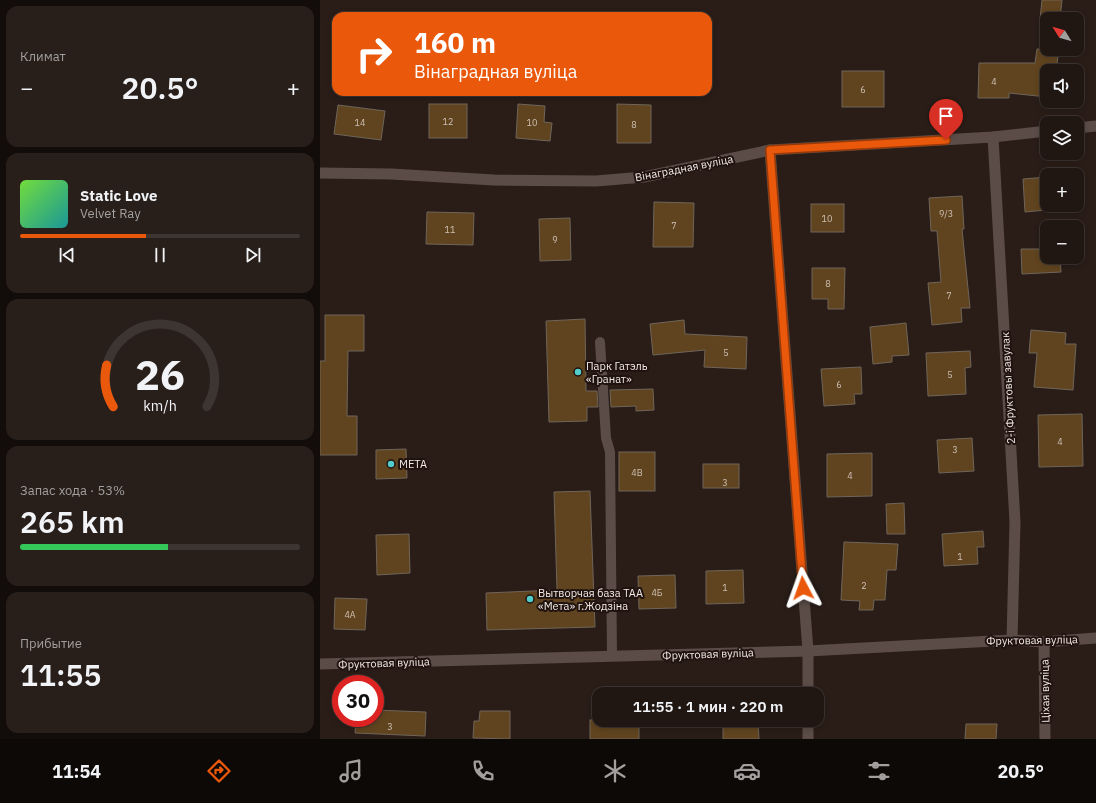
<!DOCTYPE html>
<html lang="ru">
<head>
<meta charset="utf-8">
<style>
  body { margin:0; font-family:"IBM Plex Sans",sans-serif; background:#281f1b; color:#f1f3f6; height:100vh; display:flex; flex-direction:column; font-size:15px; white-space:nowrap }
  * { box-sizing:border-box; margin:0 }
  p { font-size:13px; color:#a29f9f }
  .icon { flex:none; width:22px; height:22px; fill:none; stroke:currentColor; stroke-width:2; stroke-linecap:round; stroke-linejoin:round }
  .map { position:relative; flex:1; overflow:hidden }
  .side { display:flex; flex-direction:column; gap:6px; padding:6px; background:#120c0a; width:320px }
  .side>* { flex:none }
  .hud { position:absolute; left:12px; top:12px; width:380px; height:84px; border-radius:12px; box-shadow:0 2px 6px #0003,0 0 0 1px #3d3532; background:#ea580c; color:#fff; overflow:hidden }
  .needle { width:26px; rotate:307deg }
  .buttons { position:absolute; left:720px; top:12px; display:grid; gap:8px }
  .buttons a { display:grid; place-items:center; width:44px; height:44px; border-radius:8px; background:#201612; box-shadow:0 2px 6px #0003,0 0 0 1px #3d3532; font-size:20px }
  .speed { position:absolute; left:12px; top:675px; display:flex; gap:8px; font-size:20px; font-weight:700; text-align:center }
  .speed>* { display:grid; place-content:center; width:52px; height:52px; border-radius:50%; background:#201612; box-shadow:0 2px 6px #0003,0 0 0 1px #3d3532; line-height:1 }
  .speed .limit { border:6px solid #d22; background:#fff; color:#111 }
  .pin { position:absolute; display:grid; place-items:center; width:34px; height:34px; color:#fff; margin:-41px -17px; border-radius:50% 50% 50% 0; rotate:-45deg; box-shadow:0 0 4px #0007 }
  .pin .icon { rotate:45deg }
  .me { position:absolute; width:44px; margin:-22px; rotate:356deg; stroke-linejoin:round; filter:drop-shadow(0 0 3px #0008) }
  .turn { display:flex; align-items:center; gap:14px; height:84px; padding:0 16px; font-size:18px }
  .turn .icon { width:52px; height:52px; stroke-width:2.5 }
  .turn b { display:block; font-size:28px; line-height:34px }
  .big { font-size:30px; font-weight:600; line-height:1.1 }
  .side .card { flex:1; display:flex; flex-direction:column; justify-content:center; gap:6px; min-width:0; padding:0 14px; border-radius:12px; background:#281f1b }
  .side .dial { align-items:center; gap:0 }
  .dial svg { height:104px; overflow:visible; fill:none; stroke:#3d3532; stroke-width:7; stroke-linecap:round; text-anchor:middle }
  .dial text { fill:#f1f3f6; stroke:none }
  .song { display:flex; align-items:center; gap:12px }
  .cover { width:48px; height:48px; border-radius:6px; background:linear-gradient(135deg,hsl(100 70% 55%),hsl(180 70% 35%)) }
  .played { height:4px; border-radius:2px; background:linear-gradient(90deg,#ea580c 45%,#3d3532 45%) }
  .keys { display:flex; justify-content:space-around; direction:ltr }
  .heat { display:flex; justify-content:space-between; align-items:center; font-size:22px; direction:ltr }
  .charge { height:6px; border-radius:3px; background:linear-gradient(90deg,#34c759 53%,#3d3532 0) }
  .trip { position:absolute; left:272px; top:687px; width:232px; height:40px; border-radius:12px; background:#201612; box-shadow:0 2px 6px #0003,0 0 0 1px #3d3532; font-weight:600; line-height:40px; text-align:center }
  .tab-bar { display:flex; height:64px; justify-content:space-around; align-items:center; background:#0d0907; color:#a29f9f }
  .tab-bar .icon { width:28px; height:28px }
  .tab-bar .active { color:#ea580c }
  .tab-bar b { font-size:18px; color:#f1f3f6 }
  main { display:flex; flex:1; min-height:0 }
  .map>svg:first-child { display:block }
  .building { fill:#60441f; stroke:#6f6559 }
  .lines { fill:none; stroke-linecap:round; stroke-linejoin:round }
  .service { stroke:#5b4c47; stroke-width:10 }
  .minor { stroke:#5b4c47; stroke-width:11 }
  .route-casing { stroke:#983908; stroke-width:10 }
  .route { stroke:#ea580c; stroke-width:7 }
  .poi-dot { fill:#53cdca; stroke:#20130f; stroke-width:1.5 }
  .labels { text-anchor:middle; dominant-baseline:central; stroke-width:4; stroke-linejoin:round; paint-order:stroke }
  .number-label { font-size:9px; fill:#cec0b4 }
  .street-label { font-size:11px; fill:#f3eae6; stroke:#20130f }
  .poi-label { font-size:11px; fill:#f3eae6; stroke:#20130f; text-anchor:start }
</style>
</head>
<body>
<main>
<section class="side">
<div class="card"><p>Климат</p>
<div class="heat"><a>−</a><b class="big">20.5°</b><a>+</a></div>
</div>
<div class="card">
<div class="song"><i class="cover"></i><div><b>Static Love</b><p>Velvet Ray</p></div></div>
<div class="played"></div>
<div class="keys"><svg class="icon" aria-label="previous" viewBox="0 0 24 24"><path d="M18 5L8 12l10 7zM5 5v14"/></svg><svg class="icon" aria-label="pause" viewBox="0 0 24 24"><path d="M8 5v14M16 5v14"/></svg><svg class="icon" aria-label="next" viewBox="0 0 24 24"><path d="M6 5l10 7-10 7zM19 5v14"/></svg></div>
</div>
<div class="card dial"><svg viewBox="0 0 100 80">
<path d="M14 69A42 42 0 1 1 86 69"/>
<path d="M14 69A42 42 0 0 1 9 37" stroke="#ea580c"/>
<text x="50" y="56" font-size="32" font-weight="700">26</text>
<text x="50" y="72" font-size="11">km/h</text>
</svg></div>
<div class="card"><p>Запас хода · 53%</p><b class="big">265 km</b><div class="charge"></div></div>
<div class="card"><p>Прибытие</p><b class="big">11:55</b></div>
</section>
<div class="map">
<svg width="776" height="739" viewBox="0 0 776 739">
  <rect width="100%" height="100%" fill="#2a1d18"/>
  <!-- building -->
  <g class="building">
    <polygon points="722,0 742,0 740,19 720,19"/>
    <polygon points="717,49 739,49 736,71 727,71 727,97 689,93 689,98 658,98 659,63 715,63"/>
    <rect x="522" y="71" width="42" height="36"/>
    <rect x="109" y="104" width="38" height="34"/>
    <polygon points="198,104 225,106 224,122 232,123 230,141 196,138"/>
    <polygon points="297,104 331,105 331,143 297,143"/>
    <polygon points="18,105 65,111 61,140 14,134"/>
    <polygon points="727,177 727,210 705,212 703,179"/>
    <polygon points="642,196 644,229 642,229 650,308 641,308 642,322 612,325 608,283 621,282 617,231 611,231 609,198"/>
    <polygon points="334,202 374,203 373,247 333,247"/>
    <rect x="491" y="204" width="33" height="28"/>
    <polygon points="107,212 154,213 153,245 106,244"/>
    <polygon points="250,218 251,260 220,261 219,219"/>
    <polygon points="701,249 727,249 727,257 740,257 741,272 702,274"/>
    <polygon points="492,268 525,268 524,309 508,309 508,299 492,299"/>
    <polygon points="5,315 44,315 44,351 28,351 27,416 37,416 37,455 0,455 0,361 5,361"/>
    <polygon points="265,319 266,391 277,391 278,407 267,407 267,421 229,422 226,321"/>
    <polygon points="364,320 365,334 427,337 426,369 384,367 385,350 333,355 330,324"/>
    <polygon points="586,323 589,355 572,356 572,362 553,364 550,327"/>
    <polygon points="711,330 746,333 745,344 756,344 753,390 714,387 717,353 709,353"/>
    <polygon points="650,351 651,367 645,368 646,394 608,396 606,353"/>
    <polygon points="541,367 542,394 534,394 535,404 504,406 501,369"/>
    <polygon points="333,389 334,410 316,411 316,406 291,407 290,390"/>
    <polygon points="762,414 763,466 719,467 718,415"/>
    <polygon points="652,438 654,471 619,473 617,440"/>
    <polygon points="86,449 87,478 56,479 56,450"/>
    <rect x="299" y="452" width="36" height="39"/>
    <polygon points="552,453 552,496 507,497 507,454"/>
    <rect x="383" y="464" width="36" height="24"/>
    <polygon points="270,491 275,627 167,630 166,593 237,590 234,492"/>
    <polygon points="584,503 585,534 567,534 566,504"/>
    <polygon points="663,531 664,547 657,547 658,564 624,566 622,534"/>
    <polygon points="89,534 90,573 57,575 56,535"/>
    <polygon points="524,542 578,544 576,570 567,570 565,600 554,600 553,610 539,610 540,601 521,600"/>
    <polygon points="423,570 424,603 386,604 386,571"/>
    <polygon points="355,575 356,608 319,609 318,576"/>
    <polygon points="15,598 47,599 45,630 14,629"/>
    <polygon points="55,710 106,712 105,736 35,733 36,718 55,718"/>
    <polygon points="160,711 190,711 190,739 153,738 154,721 159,721"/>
    <rect x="270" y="720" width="49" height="19"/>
    <polygon points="403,722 438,722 439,739 403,739"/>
    <polygon points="646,724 677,724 676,739 645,739"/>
  </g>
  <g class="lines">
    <!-- service -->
    <polyline class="service" points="280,342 286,438 290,452 292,656"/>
    <!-- minor -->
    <g class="minor">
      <polyline points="757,128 776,126"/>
      <polyline points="673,137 695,522 692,640"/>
      <polyline points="450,150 488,651 488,694"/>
      <polyline points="0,173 71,174 174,180 276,181 324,177 450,150 673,137 727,131"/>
      <polyline points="724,642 725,739"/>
      <polyline points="0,664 488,651 692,640 724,642 776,638"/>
      <polyline points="488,739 488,720"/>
    </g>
  </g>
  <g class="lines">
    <defs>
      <polyline id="route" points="483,588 450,150 626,140"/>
    </defs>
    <!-- route casing -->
    <use href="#route" class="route-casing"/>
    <!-- route -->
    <use href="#route" class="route"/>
  </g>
  <!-- markers -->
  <g class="poi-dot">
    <circle cx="258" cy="372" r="4"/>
    <circle cx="71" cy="464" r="4"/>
    <circle cx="210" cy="599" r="4"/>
  </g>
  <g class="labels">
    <!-- number labels -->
    <g class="number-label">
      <text x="674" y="81">4</text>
      <text x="543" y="89">6</text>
      <text x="128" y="121">12</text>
      <text x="40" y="122">14</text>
      <text x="212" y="122">10</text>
      <text x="314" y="124">8</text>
      <text x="626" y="213">9/3</text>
      <text x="507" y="218">10</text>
      <text x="354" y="225">7</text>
      <text x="130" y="229">11</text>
      <text x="235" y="239">9</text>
      <text x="508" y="283">8</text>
      <text x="629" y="295">7</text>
      <text x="406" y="352">5</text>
      <text x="630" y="374">5</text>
      <text x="519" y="384">6</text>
      <text x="740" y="441">4</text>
      <text x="635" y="449">3</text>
      <text x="317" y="472">4В</text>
      <text x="530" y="475">4</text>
      <text x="405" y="482">3</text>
      <text x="640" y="556">1</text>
      <text x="544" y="585">2</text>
      <text x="405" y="587">1</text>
      <text x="337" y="592">4Б</text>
      <text x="30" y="614">4А</text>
      <text x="70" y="726">3</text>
    </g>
    <!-- street labels -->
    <g class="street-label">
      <text transform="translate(364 168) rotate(-11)">Вінаградная вуліца</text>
      <text transform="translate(688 388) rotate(-93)">2-і Фруктовы завулак</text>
      <text transform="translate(712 640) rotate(-1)">Фруктовая вуліца</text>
      <text transform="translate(388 654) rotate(-2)">Фруктовая вуліца</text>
      <text transform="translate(64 663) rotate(-2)">Фруктовая вуліца</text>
      <text transform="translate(725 691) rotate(-91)">Ціхая вуліца</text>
    </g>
    <!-- poi labels -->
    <g class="poi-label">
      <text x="266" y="366">Парк Гатэль<tspan x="266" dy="13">«Гранат»</tspan></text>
      <text x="79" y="464">МЕТА</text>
      <text x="218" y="593">Вытворчая база ТАА<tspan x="218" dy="13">«Мета» г.Жодзіна</tspan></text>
    </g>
  </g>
</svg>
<div class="buttons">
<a><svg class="needle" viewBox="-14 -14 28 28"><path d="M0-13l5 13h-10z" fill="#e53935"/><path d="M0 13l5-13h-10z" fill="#a29f9f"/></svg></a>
<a><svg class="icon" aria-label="sound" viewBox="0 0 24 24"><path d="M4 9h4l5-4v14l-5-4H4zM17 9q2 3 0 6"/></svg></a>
<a><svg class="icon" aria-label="layers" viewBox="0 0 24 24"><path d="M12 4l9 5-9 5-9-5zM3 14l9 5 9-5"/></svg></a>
<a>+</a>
<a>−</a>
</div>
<div class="speed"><div class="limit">30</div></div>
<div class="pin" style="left:626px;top:140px;background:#d93025"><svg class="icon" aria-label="arrive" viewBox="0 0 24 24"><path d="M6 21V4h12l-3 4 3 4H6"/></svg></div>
<svg class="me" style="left:483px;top:588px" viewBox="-20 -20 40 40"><path d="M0-17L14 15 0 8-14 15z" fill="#ea580c" stroke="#fff" stroke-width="4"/></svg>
<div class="trip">11:55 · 1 мин · 220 m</div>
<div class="hud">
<div class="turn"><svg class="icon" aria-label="right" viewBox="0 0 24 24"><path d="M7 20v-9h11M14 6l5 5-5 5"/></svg><div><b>160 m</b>Вінаградная вуліца</div></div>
</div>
</div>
</main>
<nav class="tab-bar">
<b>11:54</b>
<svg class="icon active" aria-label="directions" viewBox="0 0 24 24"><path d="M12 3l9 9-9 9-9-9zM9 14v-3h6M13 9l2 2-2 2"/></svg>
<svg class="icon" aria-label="music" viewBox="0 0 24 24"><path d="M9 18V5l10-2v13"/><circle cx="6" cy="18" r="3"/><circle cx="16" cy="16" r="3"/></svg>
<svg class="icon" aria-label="phone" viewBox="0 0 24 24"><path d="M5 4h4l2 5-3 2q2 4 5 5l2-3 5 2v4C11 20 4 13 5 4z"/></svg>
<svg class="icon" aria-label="climate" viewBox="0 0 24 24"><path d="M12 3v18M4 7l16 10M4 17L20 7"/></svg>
<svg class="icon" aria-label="car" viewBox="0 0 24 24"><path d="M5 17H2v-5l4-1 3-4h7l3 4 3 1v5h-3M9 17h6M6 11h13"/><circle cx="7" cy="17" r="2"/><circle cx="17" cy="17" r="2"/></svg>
<svg class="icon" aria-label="filters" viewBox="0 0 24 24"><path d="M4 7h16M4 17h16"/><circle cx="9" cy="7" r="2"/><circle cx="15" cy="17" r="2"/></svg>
<b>20.5°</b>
</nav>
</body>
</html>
